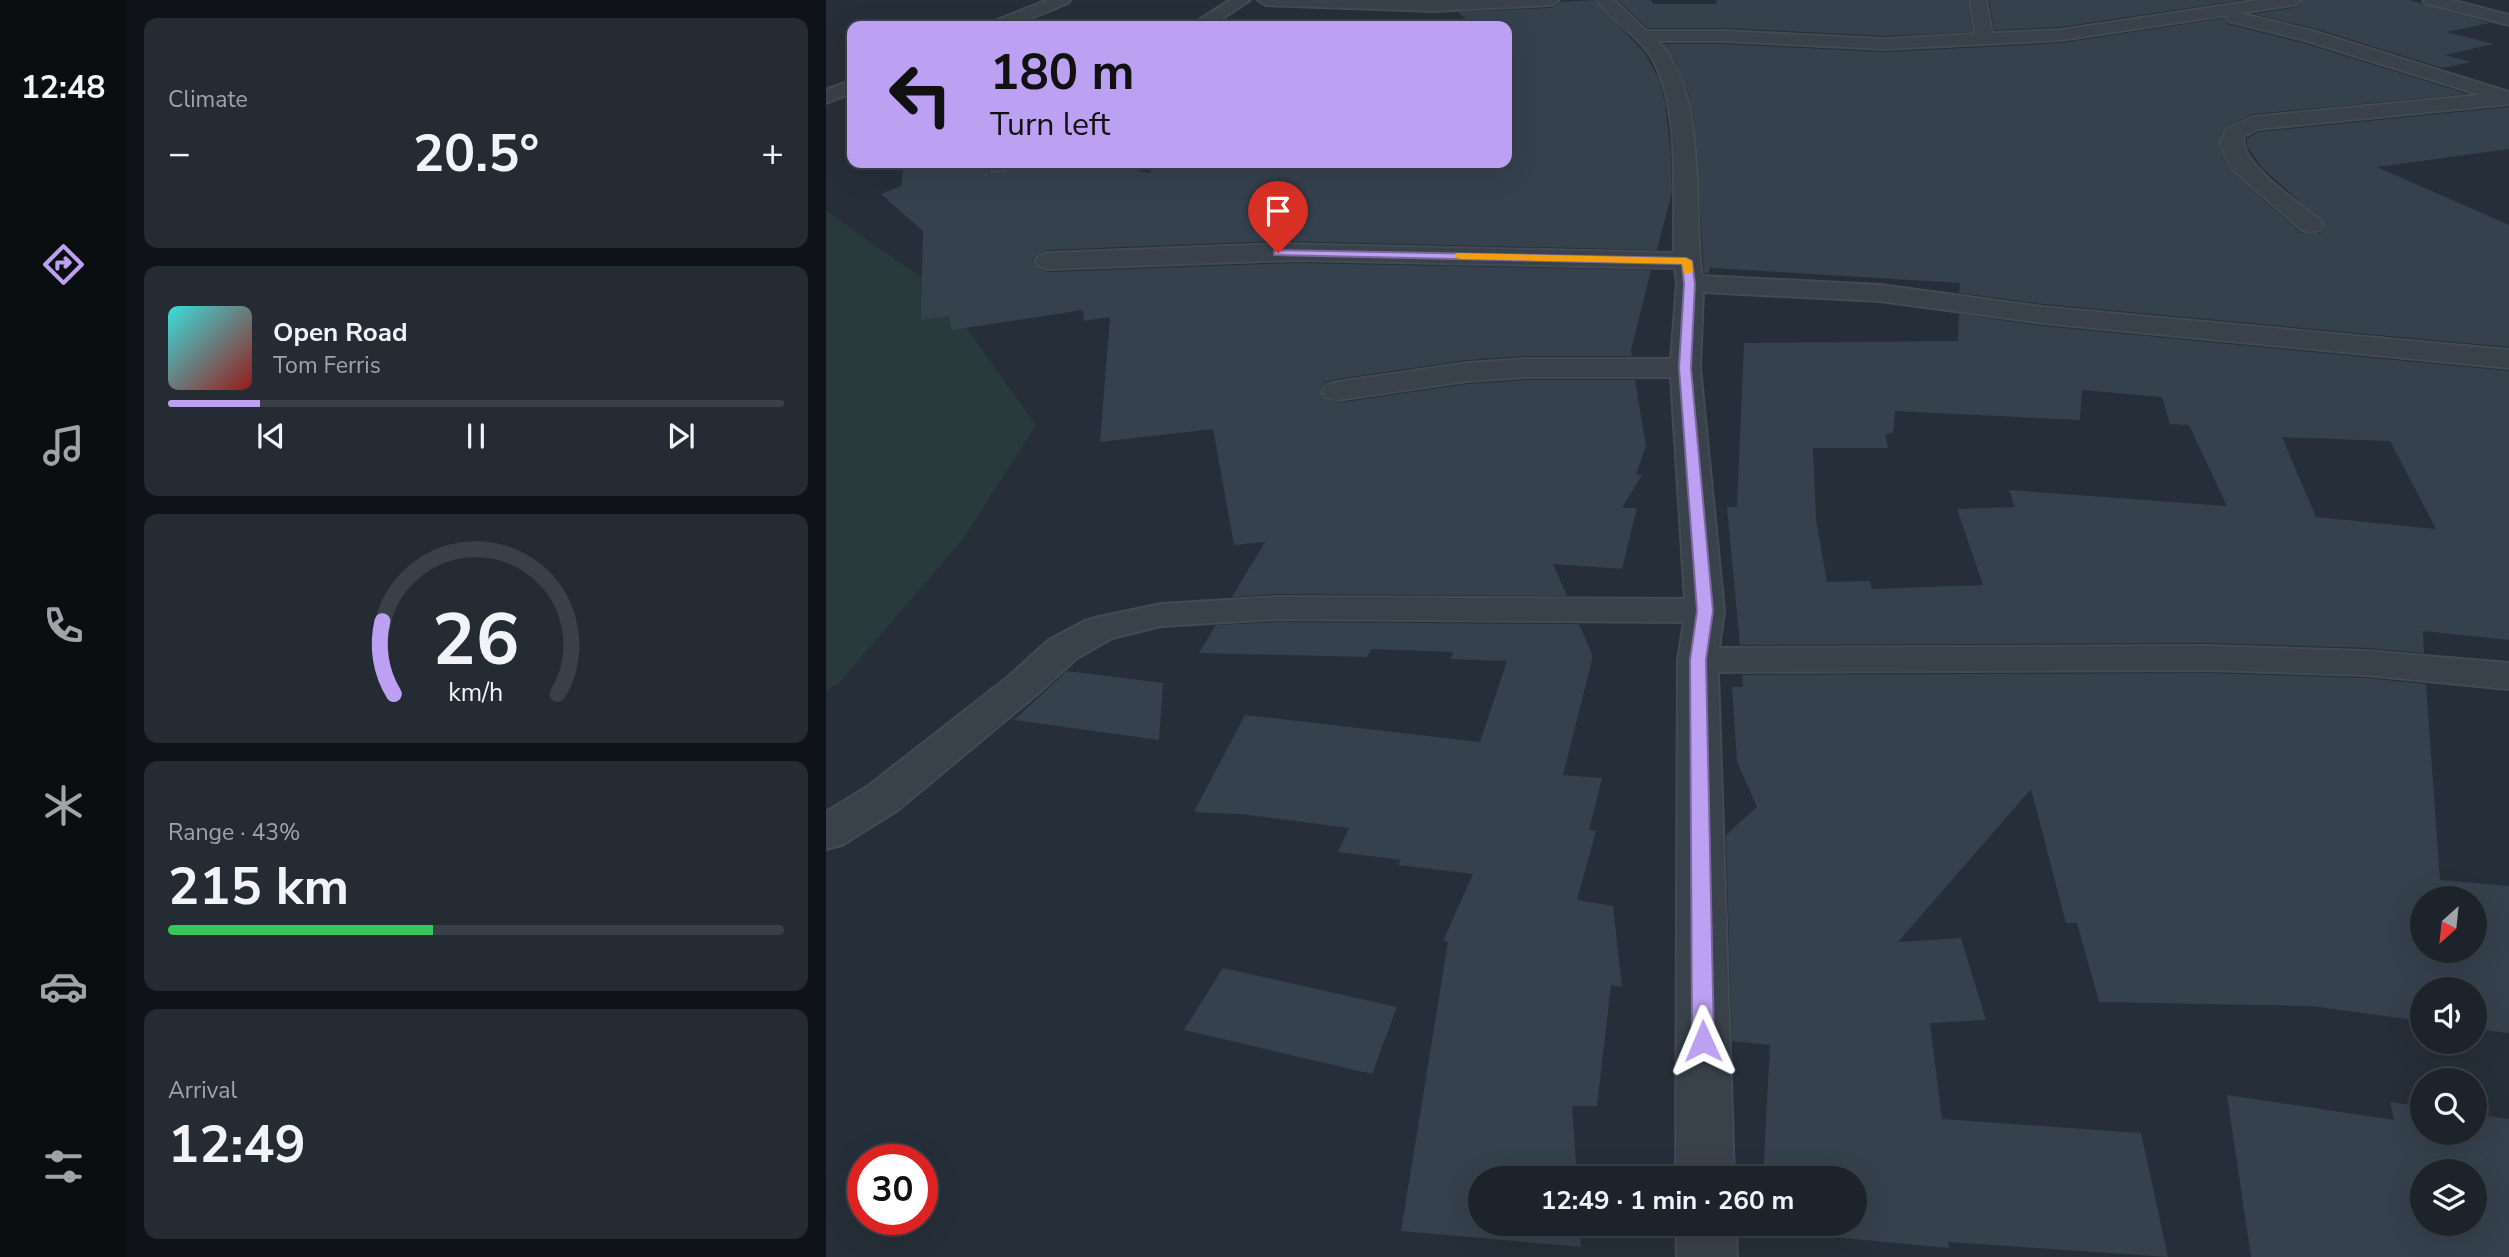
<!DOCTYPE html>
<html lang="en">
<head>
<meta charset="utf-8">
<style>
  body { margin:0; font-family:"Nunito Sans",sans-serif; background:#252b33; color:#f1f3f6; height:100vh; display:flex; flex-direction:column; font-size:26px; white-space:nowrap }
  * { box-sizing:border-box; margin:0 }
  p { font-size:23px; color:#a0a4a9 }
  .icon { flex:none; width:38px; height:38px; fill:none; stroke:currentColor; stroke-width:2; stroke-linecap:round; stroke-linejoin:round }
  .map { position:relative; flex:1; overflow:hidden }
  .sheet { display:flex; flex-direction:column; gap:18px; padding:18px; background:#0f1318; width:700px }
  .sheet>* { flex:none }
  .guide { position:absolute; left:21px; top:21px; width:665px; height:147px; border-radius:14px; box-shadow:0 7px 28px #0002,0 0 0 2px #3a4047; background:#bca0f2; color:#111; overflow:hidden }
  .needle { width:46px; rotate:207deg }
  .tools { position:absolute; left:1584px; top:886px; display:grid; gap:14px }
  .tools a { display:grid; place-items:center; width:77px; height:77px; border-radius:50%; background:#1c232b; box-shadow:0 7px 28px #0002,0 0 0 2px #3a4047; font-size:35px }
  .speed { position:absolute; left:21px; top:1144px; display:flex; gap:14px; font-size:35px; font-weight:700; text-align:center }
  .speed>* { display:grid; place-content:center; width:91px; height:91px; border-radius:50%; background:#1c232b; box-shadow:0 7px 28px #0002,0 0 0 2px #3a4047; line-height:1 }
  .speed .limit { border:10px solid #d22; background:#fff; color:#111 }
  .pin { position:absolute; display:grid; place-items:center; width:60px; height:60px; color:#fff; margin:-72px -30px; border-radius:50% 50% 50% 0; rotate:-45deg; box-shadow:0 0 7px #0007 }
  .pin .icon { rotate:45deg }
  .me { position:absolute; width:77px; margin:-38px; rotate:359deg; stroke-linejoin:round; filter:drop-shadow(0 0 5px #0008) }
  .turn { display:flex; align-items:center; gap:24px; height:147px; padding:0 28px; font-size:32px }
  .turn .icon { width:91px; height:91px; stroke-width:2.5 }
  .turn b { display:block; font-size:49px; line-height:60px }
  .big { font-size:52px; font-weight:700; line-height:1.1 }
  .sheet .tile { flex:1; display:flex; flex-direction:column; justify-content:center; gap:10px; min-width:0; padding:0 24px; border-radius:14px; background:#252b33 }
  .sheet .dial { align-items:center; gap:0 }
  .dial svg { height:182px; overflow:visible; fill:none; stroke:#3a4047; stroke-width:7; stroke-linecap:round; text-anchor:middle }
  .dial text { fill:#f1f3f6; stroke:none }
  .song { display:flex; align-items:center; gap:21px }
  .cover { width:84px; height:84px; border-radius:10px; background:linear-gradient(135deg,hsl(180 70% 55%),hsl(0 70% 35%)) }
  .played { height:7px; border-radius:4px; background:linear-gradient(90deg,#bca0f2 15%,#3a4047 15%) }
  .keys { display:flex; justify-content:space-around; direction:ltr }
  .heat { display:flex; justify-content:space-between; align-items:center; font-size:38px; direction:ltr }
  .charge { height:10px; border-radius:5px; background:linear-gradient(90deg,#34c759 43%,#3a4047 0) }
  .trip { position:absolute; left:642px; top:1166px; width:399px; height:70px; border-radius:35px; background:#1c232b; box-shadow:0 7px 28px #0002,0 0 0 2px #3a4047; font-weight:700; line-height:70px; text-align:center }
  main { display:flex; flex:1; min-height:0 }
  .menu { display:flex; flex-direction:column; width:126px; justify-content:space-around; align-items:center; background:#0b0e11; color:#a0a4a9 }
  .menu .icon { width:49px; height:49px }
  .menu .selected { color:#bca0f2 }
  .menu b { font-size:32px; color:#f1f3f6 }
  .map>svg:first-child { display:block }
  .green { fill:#283a3b }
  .building { fill:#35414d; fill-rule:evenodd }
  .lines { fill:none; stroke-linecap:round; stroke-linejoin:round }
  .street-casing { stroke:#424a53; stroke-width:4 }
  .street { fill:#39414a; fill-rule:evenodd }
  .route { fill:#bca0f2; stroke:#7a689d; stroke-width:2 }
  .slow { fill:#f59e0b }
</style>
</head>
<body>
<main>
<nav class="menu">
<b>12:48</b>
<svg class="icon selected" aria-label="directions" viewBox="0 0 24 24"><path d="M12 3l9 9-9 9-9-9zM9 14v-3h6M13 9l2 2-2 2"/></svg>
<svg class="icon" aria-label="music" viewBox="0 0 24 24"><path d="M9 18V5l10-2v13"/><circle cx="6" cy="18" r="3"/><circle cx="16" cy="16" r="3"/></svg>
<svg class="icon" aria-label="phone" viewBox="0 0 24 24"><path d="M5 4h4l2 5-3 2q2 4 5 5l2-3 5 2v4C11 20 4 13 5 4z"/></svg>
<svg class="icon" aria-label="climate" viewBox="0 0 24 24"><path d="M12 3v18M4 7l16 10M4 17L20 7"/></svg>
<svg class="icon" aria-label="car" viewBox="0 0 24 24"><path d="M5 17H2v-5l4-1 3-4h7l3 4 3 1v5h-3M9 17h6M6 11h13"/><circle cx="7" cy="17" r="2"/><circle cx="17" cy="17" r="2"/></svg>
<svg class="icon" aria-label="filters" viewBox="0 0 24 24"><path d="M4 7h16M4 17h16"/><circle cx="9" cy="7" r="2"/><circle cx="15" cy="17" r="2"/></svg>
</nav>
<section class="sheet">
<div class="tile"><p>Climate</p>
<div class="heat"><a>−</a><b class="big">20.5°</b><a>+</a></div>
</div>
<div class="tile">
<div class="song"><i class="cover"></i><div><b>Open Road</b><p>Tom Ferris</p></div></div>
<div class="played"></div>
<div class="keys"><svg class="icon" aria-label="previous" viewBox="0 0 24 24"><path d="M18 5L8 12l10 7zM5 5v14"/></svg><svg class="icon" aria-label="pause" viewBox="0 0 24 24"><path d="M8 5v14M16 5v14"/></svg><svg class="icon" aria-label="next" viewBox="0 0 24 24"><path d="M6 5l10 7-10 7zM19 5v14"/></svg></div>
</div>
<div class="tile dial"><svg viewBox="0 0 100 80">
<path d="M14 69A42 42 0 1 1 86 69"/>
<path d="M14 69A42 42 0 0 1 9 37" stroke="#bca0f2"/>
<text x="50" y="56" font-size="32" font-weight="700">26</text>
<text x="50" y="72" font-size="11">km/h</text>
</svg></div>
<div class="tile"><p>Range · 43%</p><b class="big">215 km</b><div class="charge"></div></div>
<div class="tile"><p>Arrival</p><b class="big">12:49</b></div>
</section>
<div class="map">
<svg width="1683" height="1257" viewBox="0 0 1683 1257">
  <rect width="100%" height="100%" fill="#262f39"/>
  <!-- green -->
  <polygon class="green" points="0,211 113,290 210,425 137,539 13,683 0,691"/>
  <!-- building -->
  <g class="building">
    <polygon points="768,0 818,52 833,79 839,102 845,153 846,192 831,250 452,241 222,250 212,254 206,261 212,268 222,272 469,263 825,270 805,350 806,356 700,356 641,360 511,379 499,382 494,390 498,398 511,403 641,384 700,380 809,380 820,446 810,474 816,475 796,508 811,508 796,569 727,564 741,596 451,594 406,597 439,542 408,545 387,429 274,442 284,317 258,321 257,310 126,330 123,316 95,320 97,231 55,194 75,186 78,163 161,163 162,171 172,173 181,171 190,163 276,163 324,173 326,163 681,163 681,26 647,26 632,12 725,8 735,2"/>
    <polygon points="792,0 824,0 828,4 890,4 891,0 1142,0 1146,32 1059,36 897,28 821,28"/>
    <polygon points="1163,0 1416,0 1235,27 1168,30"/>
    <polygon points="1477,0 1583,0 1664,23 1620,32 1668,44 1619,55 1645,62 1616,68 1491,29 1427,14 1467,8"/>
    <polygon points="1399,18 1401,24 1477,43 1642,94 1427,114 1400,127 1392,145 1404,170 1475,233 1495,233 1499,224 1436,168 1421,146 1421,138 1433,132 1683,107 1683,149 1551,167 1683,225 1683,347 1217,304 1133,293 1134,283 886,268 885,266 882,274 878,273 868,119 861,89 850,62 836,44 897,44 1059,52 1235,43"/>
    <path d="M1133,314L1217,326L1683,371V640L1597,631L1598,653L1540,648L1382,643L914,645L901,507H911L918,343L1132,341ZM1256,390L1336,397L1344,424L1363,425L1401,506L1183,490L1189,507L1131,509L1157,585L1046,589L1044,581L1001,582L990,520L987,448H1062L1059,434L1067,433L1069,411L1254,420ZM1456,437L1564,441L1610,529L1490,517Z"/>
    <polygon points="451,622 753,624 766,654 766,660 737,775 776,778 763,830 770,831 751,900 787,906 796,987 785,985 771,1106 746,1106 751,1178 654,1178 654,1223 753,1223 755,1247 575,1231 622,942 617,941 647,874 572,865 575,860 512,852 523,828 415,814 368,812 419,715 654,742 681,661 625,659 627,652 545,649 541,657 373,653 390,625"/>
    <polygon points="241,671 337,683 333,740 188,720"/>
    <path d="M1382,673L1540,678L1600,684L1614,880L1683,886V1033L1648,1029V989H1596V1021L1485,1006L1273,1002L1251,923H1240L1205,789L1072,942L1135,938L1160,1020L1104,1023L1116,1119L1315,1133L1342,1257L1122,1242L1123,1248L934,1230V1223H1029V1178H937L944,1045L906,1041L900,835L931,807L911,762L906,687H917L916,675ZM1596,898H1648V950H1596Z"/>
    <polygon points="397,968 571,1007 546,1074 358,1030"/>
    <path d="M1401,1095L1568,1120L1564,1102L1596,1107V1132H1648V1114L1683,1119V1257H1425ZM1596,1171H1648V1223H1596Z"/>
  </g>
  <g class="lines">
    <defs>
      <g id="street">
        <polygon points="222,0 244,0 242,3 186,26 163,26 166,22"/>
        <polygon points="404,0 424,0 385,26 364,26"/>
        <polygon points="432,0 733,0 725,5 608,11 440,5"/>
        <path d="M771,0H788L820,31H897L1059,39L1149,34L1144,0H1160L1166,33L1235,30L1434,0H1475L1467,5L1413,13L1490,32L1683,92V104L1432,129L1418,136C1411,162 1474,204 1494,220L1497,225L1494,230L1485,232L1476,230L1406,169L1394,144L1401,129L1427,117L1655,95L1478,40L1402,21L1401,15L1235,40L1059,49L897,41H831C883,91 866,209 876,276L1054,285L1217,307L1683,350V368L1217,323L1054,301L877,292L874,368L898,611L893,648L1382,646L1540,651L1683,663V689L1540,675L1382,670L892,672L908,1178H850L852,660L858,622L451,619L335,626L286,638L251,658L210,695L73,809L16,845L0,849V812L41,787L182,677L223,640L259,621L273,617L335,604L451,597L859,599L845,377H700L641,381L511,400L500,397L496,391L500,385L511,382L641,363L700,359H845L851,283L849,268L469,260L222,269L213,266L209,261L213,256L222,253L452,244L848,253C847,196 855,108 826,58C813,36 786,21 771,0Z"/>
        <polygon points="1597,0 1625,0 1683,15 1683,25 1599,3"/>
        <polygon points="26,80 26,93 0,103 0,90"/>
        <path d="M163,163H187C181,171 175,172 165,170Z"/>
        <polygon points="850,1223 910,1223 911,1257 851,1257"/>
      </g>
    </defs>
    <!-- street casing -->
    <use href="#street" class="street-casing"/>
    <!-- street -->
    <use href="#street" class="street"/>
  </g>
  <!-- route -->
  <polygon class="route" points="452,250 860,258 866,261 869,284 865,368 887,611 880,660 888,1041 885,1048 877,1051 870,1048 866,1041 864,660 871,611 853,368 858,284 856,264 448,255 448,251"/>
  <!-- slow -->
  <polygon class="slow" points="630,253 860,258 866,261 867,272 858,274 856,264 634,259 628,256"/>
</svg>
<div class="tools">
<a><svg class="needle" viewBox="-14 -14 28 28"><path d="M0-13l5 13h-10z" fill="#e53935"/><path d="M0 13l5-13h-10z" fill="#a0a4a9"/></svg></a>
<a><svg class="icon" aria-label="sound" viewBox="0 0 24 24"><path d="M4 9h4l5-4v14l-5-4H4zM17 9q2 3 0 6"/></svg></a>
<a><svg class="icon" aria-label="search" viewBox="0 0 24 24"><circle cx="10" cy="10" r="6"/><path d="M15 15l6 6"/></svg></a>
<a><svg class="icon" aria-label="layers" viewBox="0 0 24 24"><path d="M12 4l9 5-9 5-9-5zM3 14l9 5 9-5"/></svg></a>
</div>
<div class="speed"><div class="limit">30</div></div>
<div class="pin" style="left:452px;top:253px;background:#d93025"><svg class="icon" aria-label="arrive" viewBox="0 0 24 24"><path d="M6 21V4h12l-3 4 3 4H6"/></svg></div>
<svg class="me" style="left:877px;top:1041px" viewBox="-20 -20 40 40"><path d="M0-17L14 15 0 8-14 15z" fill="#bca0f2" stroke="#fff" stroke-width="4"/></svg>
<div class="trip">12:49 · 1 min · 260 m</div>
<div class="guide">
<div class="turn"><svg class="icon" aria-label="left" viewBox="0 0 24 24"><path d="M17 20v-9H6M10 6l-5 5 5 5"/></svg><div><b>180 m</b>Turn left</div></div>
</div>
</div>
</main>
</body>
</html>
